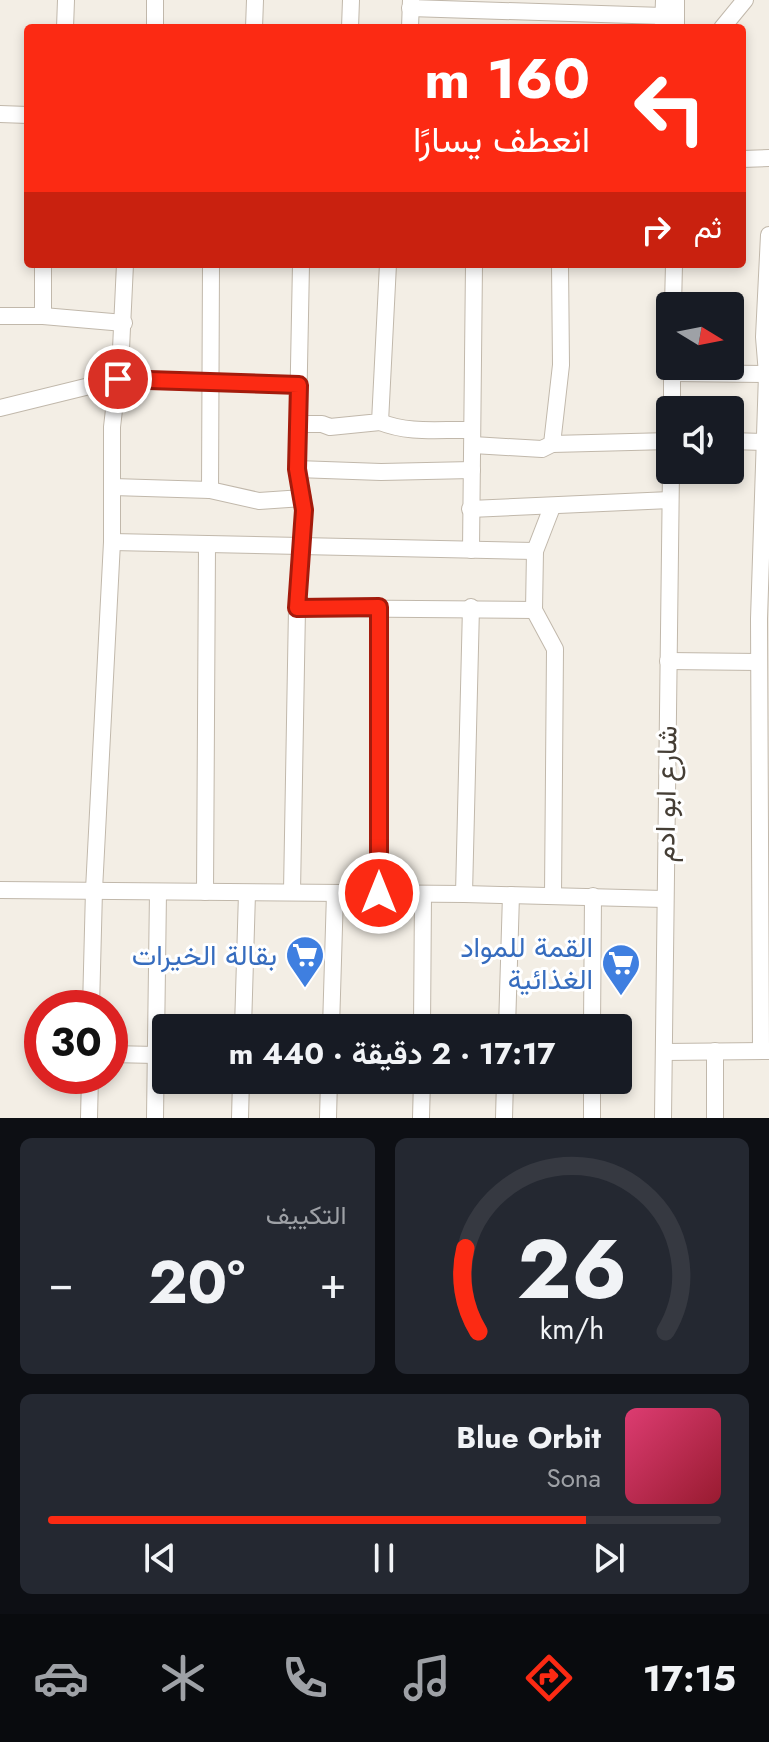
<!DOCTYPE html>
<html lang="ar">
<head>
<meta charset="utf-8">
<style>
  body { margin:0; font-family:Jost,Vazirmatn,sans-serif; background:#242831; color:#f1f3f6; direction:rtl; height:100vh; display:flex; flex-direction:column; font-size:30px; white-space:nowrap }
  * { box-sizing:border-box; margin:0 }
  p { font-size:26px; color:#9ea1a6 }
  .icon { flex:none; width:44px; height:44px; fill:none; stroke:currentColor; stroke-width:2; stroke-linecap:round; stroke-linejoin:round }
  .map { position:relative; height:1118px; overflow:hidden; direction:ltr }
  .side { display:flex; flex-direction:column; gap:20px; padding:20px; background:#0d0f14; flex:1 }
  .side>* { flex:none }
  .top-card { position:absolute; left:24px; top:24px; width:722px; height:244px; border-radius:8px; box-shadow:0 4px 12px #0003; direction:rtl; background:#fc2a13; color:#fff; overflow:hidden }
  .needle { width:52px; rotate:100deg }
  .buttons { position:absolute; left:656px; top:292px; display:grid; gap:16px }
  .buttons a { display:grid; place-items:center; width:88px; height:88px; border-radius:8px; background:#171b24; box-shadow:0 4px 12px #0003; font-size:40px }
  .speed { position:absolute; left:24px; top:990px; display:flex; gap:16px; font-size:40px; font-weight:700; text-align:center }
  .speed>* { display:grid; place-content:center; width:104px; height:104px; border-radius:50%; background:#171b24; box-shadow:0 4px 12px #0003; line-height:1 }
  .speed .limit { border:12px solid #d22; background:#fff; color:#111 }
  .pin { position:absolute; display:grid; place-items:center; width:68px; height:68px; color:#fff; margin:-34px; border:4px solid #fff; border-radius:50%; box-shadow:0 2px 8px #0007 }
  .me { position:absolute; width:88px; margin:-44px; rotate:0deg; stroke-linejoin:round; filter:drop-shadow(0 0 6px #0008) }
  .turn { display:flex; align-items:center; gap:28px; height:168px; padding:0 24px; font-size:36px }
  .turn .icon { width:104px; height:104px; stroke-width:2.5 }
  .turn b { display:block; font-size:56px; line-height:68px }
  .then { display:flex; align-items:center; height:76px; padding:0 24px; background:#0003; gap:16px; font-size:30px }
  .big { font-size:60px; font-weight:700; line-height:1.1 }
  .side .card { flex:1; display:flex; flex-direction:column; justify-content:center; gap:12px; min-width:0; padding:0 28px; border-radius:12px; background:#242831 }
  .side .dial { align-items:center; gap:0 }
  .dial svg { height:208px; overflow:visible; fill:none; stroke:#363941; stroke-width:7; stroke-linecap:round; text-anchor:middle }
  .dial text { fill:#f1f3f6; stroke:none }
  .song { display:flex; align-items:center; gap:24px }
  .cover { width:96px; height:96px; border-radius:12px; background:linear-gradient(135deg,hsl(340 70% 55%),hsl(350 70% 35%)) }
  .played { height:8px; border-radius:4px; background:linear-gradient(90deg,#fc2a13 80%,#363941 80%) }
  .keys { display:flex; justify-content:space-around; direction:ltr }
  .heat { display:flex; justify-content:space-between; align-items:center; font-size:44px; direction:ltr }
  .side .tiles { flex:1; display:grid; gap:20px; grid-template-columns:1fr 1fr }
  .card:last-child { grid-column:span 2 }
  .trip { position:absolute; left:152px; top:1014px; width:480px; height:80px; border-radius:8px; background:#171b24; box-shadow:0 4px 12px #0003; font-weight:700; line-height:80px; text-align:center; direction:rtl }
  .tabs { display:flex; height:128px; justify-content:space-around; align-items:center; background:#090b0e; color:#9ea1a6 }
  .tabs .icon { width:56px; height:56px }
  .tabs .selected { color:#fc2a13 }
  .tabs b { font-size:36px; color:#f1f3f6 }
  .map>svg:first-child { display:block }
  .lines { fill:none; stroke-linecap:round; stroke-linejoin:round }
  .minor-casing { stroke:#c1b8ab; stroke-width:18 }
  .minor { stroke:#fff; stroke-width:16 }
  .route-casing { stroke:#a41b0c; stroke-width:20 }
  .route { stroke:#fc2a13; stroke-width:14 }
  .labels { text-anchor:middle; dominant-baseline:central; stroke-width:6; stroke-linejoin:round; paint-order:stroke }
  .street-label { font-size:28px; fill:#453e35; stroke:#fff }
  .shop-label { font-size:28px; fill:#366cbe; stroke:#fff; text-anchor:end }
</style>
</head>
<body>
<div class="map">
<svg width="769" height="1118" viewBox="0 0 769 1118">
  <rect width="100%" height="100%" fill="#f3eee5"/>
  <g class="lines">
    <defs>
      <g id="minor">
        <polyline points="410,8 663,16"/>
        <polyline points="65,28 66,0"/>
        <polyline points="155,28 155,0"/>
        <polyline points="254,28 255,0"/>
        <polyline points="350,28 351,0"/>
        <polyline points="410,28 411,0"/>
        <polyline points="663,28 664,0"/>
        <polyline points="676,28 676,0"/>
        <polyline points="722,28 745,0"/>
        <polyline points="0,114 28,115"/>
        <polyline points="742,159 769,158"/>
        <polyline points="673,306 674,264"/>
        <polyline points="0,316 43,316 124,323"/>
        <polyline points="43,316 43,264"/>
        <polyline points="672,373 769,374"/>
        <polyline points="0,408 118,379 299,385"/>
        <polyline points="672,410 672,366"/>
        <path d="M380,422C410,434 440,429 472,430"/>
        <polyline points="298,424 322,424 330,427 380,422 388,264"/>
        <polyline points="730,441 765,442"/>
        <polyline points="552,444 670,441"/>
        <polyline points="473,445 542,449 552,444 561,365 560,264"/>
        <polyline points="297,469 381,472 472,470"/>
        <polyline points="113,487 210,490 259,501 303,498"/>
        <polyline points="210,490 211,264"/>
        <polyline points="552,507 535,551 534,610 555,649 553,896"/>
        <polyline points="470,509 670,500"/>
        <polyline points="112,542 535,551"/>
        <polyline points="471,550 474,264"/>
        <polyline points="297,608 534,610"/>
        <polyline points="668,661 759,662"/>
        <polyline points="0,890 464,894 664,899"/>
        <polyline points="205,892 207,545"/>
        <polyline points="292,892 297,608 304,510 297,469 301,264"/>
        <polyline points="379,893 379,607"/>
        <polyline points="464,894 471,607"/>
        <polyline points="91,1008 94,890 112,542 112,427 121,349 125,264"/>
        <polyline points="243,1028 247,893"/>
        <polyline points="331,1028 335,893"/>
        <polyline points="422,1028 423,894"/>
        <polyline points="507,1028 511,895"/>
        <polyline points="592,1028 593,896"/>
        <polyline points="761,1051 759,619 767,374 764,337 769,235"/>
        <polyline points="664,1052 769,1051"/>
        <polyline points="110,1054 156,1055"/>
        <polyline points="89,1118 90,1076"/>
        <polyline points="155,1118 158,892"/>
        <polyline points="240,1118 241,1080"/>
        <polyline points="328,1118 329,1080"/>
        <polyline points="421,1118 422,1080"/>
        <polyline points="504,1118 505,1080"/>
        <polyline points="592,1118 592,1080"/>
        <polyline points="663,1118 671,470"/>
        <polyline points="715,1118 715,1051"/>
      </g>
    </defs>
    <!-- minor casing -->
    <use href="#minor" class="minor-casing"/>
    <!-- minor -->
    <use href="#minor" class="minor"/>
  </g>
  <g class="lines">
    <defs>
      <polyline id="route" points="118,379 299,385 297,469 304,510 297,608 379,607 379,893"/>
    </defs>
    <!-- route casing -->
    <use href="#route" class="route-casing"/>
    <!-- route -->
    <use href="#route" class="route"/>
  </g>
  <!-- icons -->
  <defs>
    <symbol id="supermarket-pin" viewBox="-11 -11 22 30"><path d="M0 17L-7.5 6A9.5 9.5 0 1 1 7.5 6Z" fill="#3f7fe0" stroke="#fff"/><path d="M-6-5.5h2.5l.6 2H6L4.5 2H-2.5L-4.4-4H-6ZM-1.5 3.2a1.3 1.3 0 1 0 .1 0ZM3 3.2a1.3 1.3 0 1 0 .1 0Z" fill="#fff"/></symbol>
  </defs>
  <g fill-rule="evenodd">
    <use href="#supermarket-pin" x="283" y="933" width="44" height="60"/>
    <use href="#supermarket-pin" x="599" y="941" width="44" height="60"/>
  </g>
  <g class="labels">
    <!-- street labels -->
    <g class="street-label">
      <text transform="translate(666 794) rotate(-89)">شارع ابو ادم</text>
    </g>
    <!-- shop labels -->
    <g class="shop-label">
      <text x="593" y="947">القمة للمواد<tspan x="593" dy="32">الغذائية</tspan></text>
      <text x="277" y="955">بقالة الخيرات</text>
    </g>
  </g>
</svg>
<div class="buttons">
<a><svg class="needle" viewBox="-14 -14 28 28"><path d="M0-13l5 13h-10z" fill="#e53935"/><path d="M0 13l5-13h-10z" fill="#9ea1a6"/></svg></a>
<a><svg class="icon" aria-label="sound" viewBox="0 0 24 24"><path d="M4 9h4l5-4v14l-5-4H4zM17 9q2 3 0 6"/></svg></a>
</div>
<div class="speed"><div class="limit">30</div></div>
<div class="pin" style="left:118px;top:379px;background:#d93025"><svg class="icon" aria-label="arrive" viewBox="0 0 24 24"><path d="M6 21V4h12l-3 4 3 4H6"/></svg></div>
<svg class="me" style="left:379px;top:893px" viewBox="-20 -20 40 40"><circle r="17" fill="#fc2a13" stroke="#fff" stroke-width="3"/><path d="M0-11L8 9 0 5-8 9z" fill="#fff"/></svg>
<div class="trip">17:17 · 2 دقيقة · 440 m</div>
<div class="top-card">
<div class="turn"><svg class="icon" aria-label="left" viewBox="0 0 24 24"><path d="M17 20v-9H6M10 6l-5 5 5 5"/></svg><div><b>160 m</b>انعطف يسارًا</div></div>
<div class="then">ثم<svg class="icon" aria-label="right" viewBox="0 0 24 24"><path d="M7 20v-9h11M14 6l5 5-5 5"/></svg></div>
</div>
</div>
<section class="side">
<div class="tiles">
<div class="card dial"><svg viewBox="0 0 100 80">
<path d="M14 69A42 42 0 1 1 86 69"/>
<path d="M14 69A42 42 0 0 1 9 37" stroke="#fc2a13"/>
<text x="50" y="56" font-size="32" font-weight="700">26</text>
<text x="50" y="72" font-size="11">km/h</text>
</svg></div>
<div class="card"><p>التكييف</p>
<div class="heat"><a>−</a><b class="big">20°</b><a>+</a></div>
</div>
<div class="card">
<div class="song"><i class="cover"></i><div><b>Blue Orbit</b><p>Sona</p></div></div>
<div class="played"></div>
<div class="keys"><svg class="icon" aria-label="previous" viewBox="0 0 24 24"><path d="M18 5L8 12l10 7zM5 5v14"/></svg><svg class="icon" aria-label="pause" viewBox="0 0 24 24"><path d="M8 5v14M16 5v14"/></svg><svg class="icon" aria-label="next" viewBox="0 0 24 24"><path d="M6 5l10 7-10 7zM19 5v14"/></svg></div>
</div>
</div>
</section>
<nav class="tabs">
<b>17:15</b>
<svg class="icon selected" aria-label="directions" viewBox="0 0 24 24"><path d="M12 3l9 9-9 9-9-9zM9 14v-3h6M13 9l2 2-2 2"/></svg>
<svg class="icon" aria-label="music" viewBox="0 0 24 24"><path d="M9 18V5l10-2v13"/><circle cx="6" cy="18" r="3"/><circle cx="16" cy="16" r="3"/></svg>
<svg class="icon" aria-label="phone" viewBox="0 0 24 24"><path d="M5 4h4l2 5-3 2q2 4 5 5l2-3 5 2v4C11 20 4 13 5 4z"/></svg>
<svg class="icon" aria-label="climate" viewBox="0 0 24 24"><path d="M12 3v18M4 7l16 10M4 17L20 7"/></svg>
<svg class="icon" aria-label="car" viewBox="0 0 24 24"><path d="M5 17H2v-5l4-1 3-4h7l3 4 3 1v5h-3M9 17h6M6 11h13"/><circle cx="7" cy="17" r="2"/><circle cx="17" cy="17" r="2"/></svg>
</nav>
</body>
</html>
